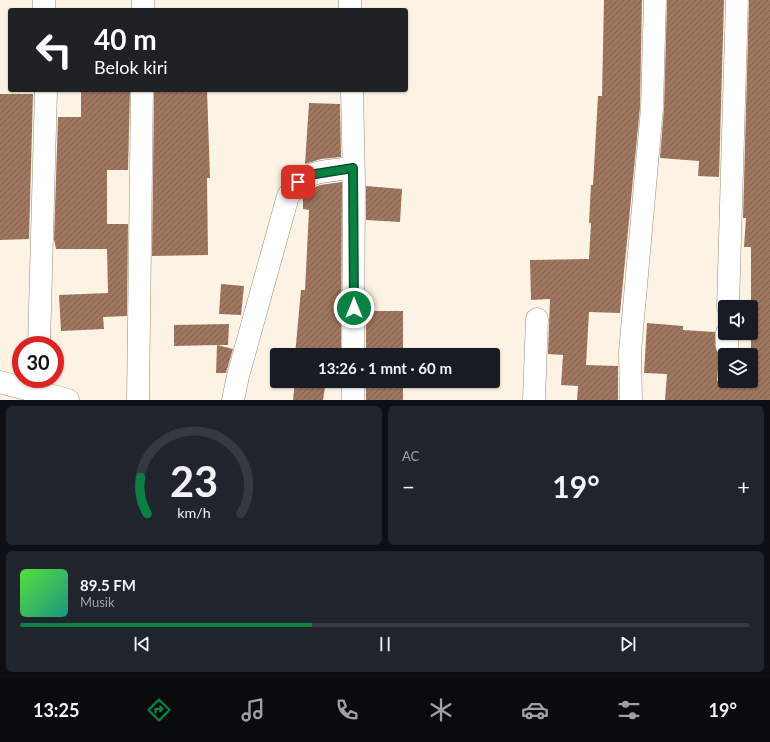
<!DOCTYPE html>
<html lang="id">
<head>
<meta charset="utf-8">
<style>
  body { margin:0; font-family:Lato,sans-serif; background:#20242c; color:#f1f3f6; height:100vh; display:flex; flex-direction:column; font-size:15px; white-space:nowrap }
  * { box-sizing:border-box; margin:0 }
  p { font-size:13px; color:#9ea1a6 }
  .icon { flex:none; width:22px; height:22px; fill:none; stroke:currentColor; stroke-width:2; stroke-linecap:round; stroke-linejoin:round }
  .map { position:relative; height:400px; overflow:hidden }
  .details { display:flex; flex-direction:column; gap:6px; padding:6px; background:#0d0f14; flex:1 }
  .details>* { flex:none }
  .guide { position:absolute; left:8px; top:8px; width:400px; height:84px; border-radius:4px; box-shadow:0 1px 3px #0004; background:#202124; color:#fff; overflow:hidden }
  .tools { position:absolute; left:718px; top:300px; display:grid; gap:8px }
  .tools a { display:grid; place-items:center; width:40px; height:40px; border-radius:4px; background:#171b24; box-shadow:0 1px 3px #0004; font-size:20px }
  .speed { position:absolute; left:12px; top:336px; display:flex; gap:8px; font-size:20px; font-weight:700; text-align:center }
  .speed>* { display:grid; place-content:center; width:52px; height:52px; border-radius:50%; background:#171b24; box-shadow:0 1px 3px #0004; line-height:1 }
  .speed .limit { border:6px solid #d22; background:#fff; color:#111 }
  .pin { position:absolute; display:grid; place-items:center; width:34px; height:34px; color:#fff; margin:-17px; border-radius:8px; box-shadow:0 2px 6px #0006 }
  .me { position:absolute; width:44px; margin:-22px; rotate:0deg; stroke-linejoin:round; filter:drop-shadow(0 0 3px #0008) }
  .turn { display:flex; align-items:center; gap:14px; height:84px; padding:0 20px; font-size:18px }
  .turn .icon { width:52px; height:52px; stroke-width:2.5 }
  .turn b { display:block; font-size:28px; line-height:34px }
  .big { font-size:30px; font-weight:700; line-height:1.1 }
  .details .tile { flex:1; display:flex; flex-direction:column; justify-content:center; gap:6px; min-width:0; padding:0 14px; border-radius:6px; background:#20242c }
  .details .dial { align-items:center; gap:0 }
  .dial svg { height:104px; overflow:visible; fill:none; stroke:#363941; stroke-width:7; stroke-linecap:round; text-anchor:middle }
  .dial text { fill:#f1f3f6; stroke:none }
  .song { display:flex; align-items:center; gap:12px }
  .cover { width:48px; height:48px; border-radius:6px; background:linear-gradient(135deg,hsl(110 70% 55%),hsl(170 70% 35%)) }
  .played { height:4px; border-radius:2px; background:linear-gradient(90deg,#0b8043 40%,#363941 40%) }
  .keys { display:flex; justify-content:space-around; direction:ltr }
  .heat { display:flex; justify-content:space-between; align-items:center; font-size:22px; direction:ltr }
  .details .tiles { flex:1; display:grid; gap:6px; grid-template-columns:1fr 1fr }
  .tile:last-child { grid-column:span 2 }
  .trip { position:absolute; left:270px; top:348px; width:230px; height:40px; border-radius:4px; background:#171b24; box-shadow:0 1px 3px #0004; font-weight:700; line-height:40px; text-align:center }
  .dock { display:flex; height:64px; justify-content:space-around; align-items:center; background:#090b0e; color:#9ea1a6 }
  .dock .icon { width:28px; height:28px }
  .dock .current { color:#0b8043 }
  .dock b { font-size:18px; color:#f1f3f6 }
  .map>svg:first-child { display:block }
  .building { fill:url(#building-hatch) }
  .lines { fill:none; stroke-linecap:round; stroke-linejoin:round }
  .minor-casing { stroke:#968b7a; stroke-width:23 }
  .highway-casing { stroke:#968b7a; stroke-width:23 }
  .minor { stroke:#fff; stroke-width:22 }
  .highway { stroke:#fff; stroke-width:22 }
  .route-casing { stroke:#07532c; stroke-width:10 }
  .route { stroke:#0b8043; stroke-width:7 }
</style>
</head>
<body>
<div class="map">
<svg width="770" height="400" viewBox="0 0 770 400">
  <defs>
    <pattern id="building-hatch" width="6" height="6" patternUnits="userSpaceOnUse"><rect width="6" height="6" fill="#9f7760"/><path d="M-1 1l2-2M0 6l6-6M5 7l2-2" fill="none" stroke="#82624f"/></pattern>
  </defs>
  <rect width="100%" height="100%" fill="#fdf3e4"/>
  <!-- building -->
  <g class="building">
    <polygon points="604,0 642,0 640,107 620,313 589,312 586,365 618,366 618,400 577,400 578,386 561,385 563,355 548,354 550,299 531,300 530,260 589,259 591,223 589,223 591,185 593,185 598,96 602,96"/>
    <polygon points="667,0 724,0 719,177 698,176 699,161 660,158 664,108"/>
    <polygon points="749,0 770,0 770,400 665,400 667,374 644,373 647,323 683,326 683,330 715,332 715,346 719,355 717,381 751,381 751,247 744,247 746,218 743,218"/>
    <polygon points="81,90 130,90 128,170 107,170 107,224 128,224 127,316 103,317 104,329 61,331 59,295 108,293 107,249 56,249 54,239 58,117 81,117"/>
    <polygon points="154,90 207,90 210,178 207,178 208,255 152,256"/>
    <polygon points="0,94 33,94 29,239 0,240"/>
    <polygon points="309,103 340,104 341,157 321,159 305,164"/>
    <polygon points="342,182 341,355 295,355 301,290 305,290 309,210 303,209 303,197 310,190 320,185"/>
    <polygon points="366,186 402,189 400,222 366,220"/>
    <polygon points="221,284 244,286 241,315 219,314"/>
    <rect x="366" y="311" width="37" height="44"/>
    <polygon points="229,324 228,345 217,345 233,349 226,373 216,373 217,345 174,346 174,325"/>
    <polygon points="295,381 326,381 323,400 293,400"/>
    <rect x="366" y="381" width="37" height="19"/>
  </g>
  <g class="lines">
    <defs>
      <g id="minor">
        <polyline points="44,0 44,10"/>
        <polyline points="143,0 143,10"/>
        <polyline points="350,0 350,10"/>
        <polyline points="352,90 354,182 353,355"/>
        <polyline points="728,307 737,0"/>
        <polyline points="39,345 46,90"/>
        <polyline points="727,346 727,333"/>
        <polyline points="138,400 142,90"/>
        <path d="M233,400L238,376L288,196C308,168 322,172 353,168"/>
        <polyline points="353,400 353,381"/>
        <polyline points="534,400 537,319"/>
        <polyline points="631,400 630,352 652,108 655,0"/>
      </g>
      <polyline id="highway" points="0,382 68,400"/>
    </defs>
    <!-- minor casing -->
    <use href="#minor" class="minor-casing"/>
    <!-- highway casing -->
    <use href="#highway" class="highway-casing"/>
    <!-- minor -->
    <use href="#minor" class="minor"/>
    <!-- highway -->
    <use href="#highway" class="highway"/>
  </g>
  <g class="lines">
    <defs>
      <polyline id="route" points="298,182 309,175 353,168 354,308"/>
    </defs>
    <!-- route casing -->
    <use href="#route" class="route-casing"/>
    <!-- route -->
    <use href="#route" class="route"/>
  </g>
</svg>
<div class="tools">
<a><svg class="icon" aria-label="sound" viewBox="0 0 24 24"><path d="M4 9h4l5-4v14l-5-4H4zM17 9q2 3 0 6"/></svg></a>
<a><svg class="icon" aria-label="layers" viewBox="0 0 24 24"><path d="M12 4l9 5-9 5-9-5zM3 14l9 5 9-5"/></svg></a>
</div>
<div class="speed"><div class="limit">30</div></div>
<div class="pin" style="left:298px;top:182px;background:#d93025"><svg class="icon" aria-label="arrive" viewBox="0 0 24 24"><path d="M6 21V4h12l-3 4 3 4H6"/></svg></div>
<svg class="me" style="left:354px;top:308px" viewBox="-20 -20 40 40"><circle r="17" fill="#0b8043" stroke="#fff" stroke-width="3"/><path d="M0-11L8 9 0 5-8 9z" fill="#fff"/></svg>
<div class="trip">13:26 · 1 mnt · 60 m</div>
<div class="guide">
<div class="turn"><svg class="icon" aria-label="left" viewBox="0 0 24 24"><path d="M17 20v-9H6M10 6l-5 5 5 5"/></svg><div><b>40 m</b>Belok kiri</div></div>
</div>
</div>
<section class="details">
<div class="tiles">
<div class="tile dial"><svg viewBox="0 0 100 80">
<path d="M14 69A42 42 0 1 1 86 69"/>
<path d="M14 69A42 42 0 0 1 9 41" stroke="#0b8043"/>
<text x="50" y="56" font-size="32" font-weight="700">23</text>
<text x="50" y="72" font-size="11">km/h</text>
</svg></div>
<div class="tile"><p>AC</p>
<div class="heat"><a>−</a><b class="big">19°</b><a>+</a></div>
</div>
<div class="tile">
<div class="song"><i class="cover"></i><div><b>89.5 FM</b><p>Musik</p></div></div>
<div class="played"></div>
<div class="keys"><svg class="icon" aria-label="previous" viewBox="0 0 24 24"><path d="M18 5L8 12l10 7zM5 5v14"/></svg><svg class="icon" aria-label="pause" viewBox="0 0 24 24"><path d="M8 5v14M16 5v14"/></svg><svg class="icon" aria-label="next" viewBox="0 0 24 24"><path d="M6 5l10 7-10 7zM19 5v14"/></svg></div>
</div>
</div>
</section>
<nav class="dock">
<b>13:25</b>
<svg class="icon current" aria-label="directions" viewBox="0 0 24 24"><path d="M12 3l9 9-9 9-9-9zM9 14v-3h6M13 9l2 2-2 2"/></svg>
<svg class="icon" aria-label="music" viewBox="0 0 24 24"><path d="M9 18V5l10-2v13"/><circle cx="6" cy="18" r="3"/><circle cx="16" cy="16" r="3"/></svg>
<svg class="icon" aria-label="phone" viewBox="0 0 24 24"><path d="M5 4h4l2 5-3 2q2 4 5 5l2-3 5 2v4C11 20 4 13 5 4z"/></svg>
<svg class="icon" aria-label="climate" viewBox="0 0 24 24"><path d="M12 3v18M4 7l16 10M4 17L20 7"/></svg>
<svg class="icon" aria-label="car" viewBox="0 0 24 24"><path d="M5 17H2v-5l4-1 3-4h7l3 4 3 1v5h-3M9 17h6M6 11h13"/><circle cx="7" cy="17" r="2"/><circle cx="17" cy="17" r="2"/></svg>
<svg class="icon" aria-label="filters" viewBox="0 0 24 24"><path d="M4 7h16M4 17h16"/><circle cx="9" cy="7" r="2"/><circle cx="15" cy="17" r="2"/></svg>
<b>19°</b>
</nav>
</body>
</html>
